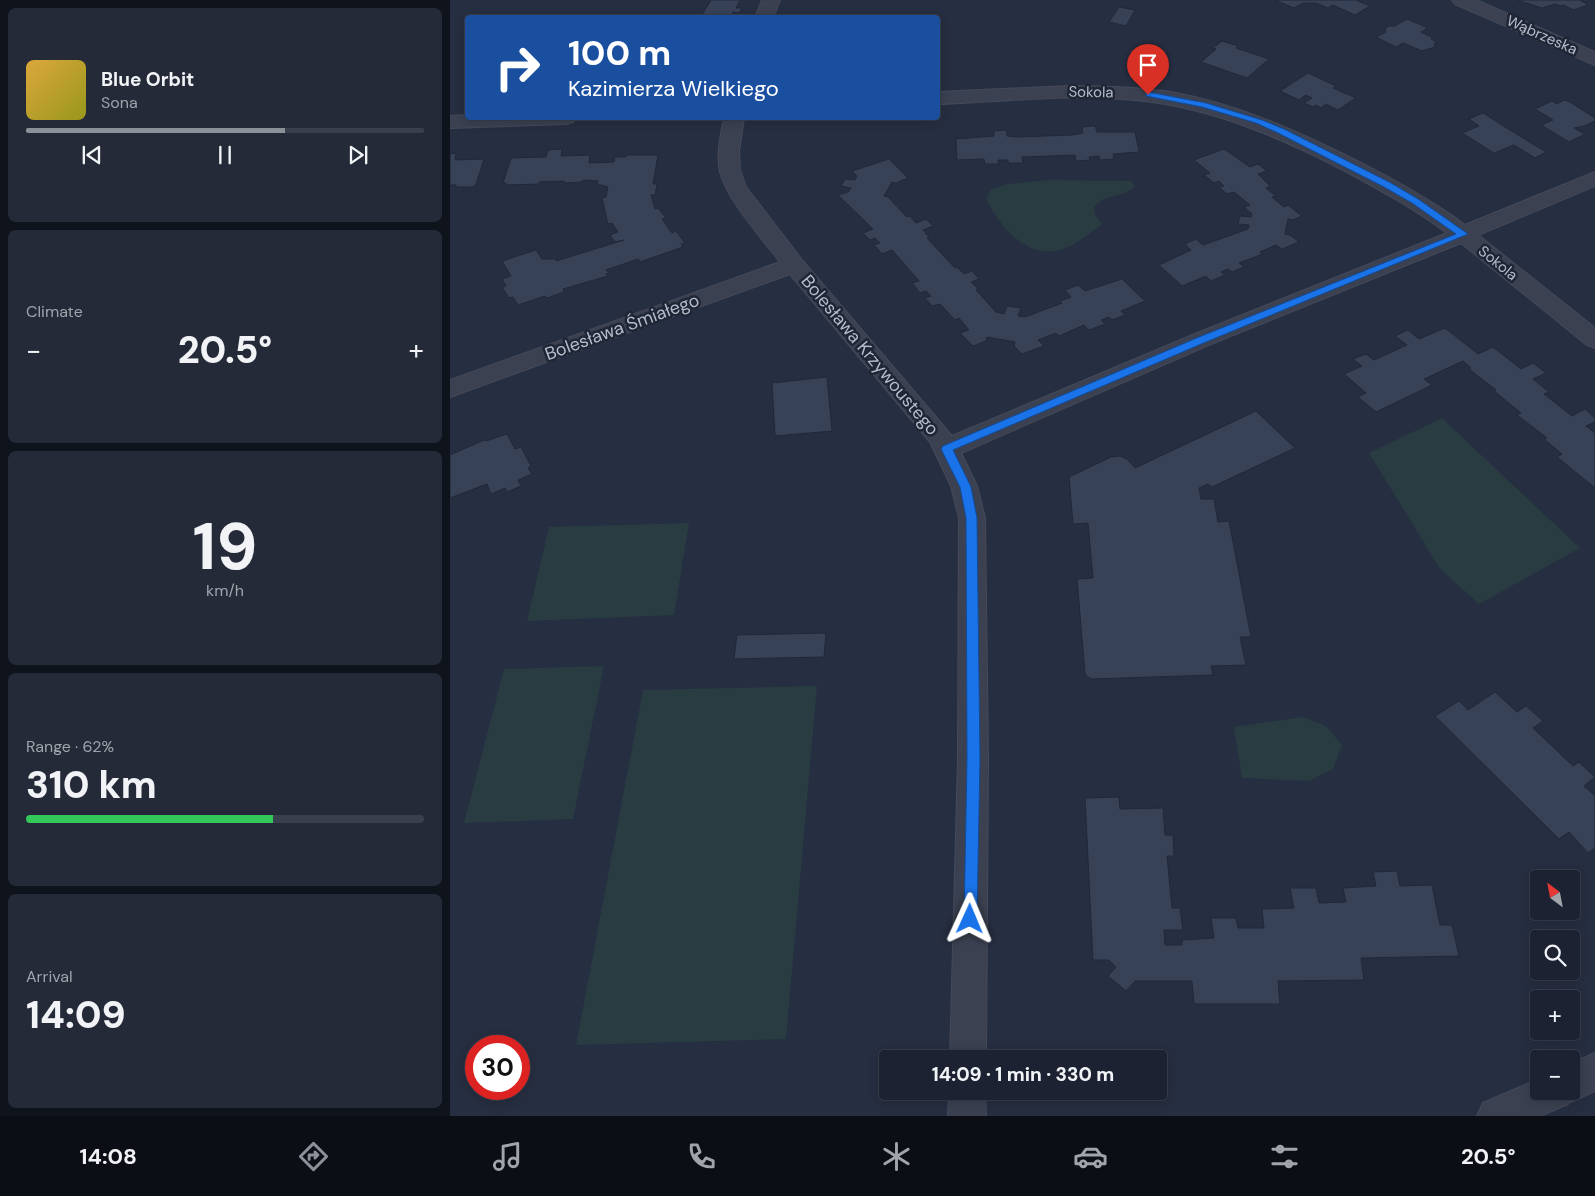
<!DOCTYPE html>
<html lang="en">
<head>
<meta charset="utf-8">
<style>
  body { margin:0; font-family:"DM Sans",sans-serif; background:#252a39; color:#f1f3f6; height:100vh; display:flex; flex-direction:column; font-size:19px; white-space:nowrap }
  * { box-sizing:border-box; margin:0 }
  p { font-size:16px; color:#a0a4ab }
  .icon { flex:none; width:28px; height:28px; fill:none; stroke:currentColor; stroke-width:2; stroke-linecap:round; stroke-linejoin:round }
  .map { position:relative; flex:1; overflow:hidden }
  .side { display:flex; flex-direction:column; gap:8px; padding:8px; background:#0f131b; width:450px }
  .side>* { flex:none }
  .hud { position:absolute; left:15px; top:15px; width:475px; height:105px; border-radius:5px; box-shadow:0 2px 12px #0003,0 0 0 1px #3a3f4d; background:#1a4fa0; color:#fff; overflow:hidden }
  .needle { width:32px; rotate:328deg }
  .fabs { position:absolute; left:1080px; top:870px; display:grid; gap:10px }
  .fabs a { display:grid; place-items:center; width:50px; height:50px; border-radius:5px; background:#1c2231; box-shadow:0 2px 12px #0003,0 0 0 1px #3a3f4d; font-size:25px }
  .speed { position:absolute; left:15px; top:1035px; display:flex; gap:10px; font-size:25px; font-weight:700; text-align:center }
  .speed>* { display:grid; place-content:center; width:65px; height:65px; border-radius:50%; background:#1c2231; box-shadow:0 2px 12px #0003,0 0 0 1px #3a3f4d; line-height:1 }
  .speed .limit { border:8px solid #d22; background:#fff; color:#111 }
  .pin { position:absolute; display:grid; place-items:center; width:42px; height:42px; color:#fff; margin:-51px -21px; border-radius:50% 50% 50% 0; rotate:-45deg; box-shadow:0 0 5px #0007 }
  .pin .icon { rotate:45deg }
  .me { position:absolute; width:55px; margin:-28px; rotate:1deg; stroke-linejoin:round; filter:drop-shadow(0 0 4px #0008) }
  .turn { display:flex; align-items:center; gap:18px; height:105px; padding:0 20px; font-size:22px }
  .turn .icon { width:65px; height:65px; stroke-width:2.5 }
  .turn b { display:block; font-size:35px; line-height:42px }
  .big { font-size:38px; font-weight:800; line-height:1.1 }
  .side .widget { flex:1; display:flex; flex-direction:column; justify-content:center; gap:8px; min-width:0; padding:0 18px; border-radius:8px; background:#252a39 }
  .side .dial { align-items:center; gap:0 }
  .dial b { font-size:65px; line-height:1 }
  .song { display:flex; align-items:center; gap:15px }
  .cover { width:60px; height:60px; border-radius:8px; background:linear-gradient(135deg,hsl(40 70% 55%),hsl(60 70% 35%)) }
  .played { height:5px; border-radius:2px; background:linear-gradient(90deg,#8c9099 65%,#3a3f4d 65%) }
  .keys { display:flex; justify-content:space-around; direction:ltr }
  .heat { display:flex; justify-content:space-between; align-items:center; font-size:28px; direction:ltr }
  .charge { height:8px; border-radius:4px; background:linear-gradient(90deg,#34c759 62%,#3a3f4d 0) }
  .trip { position:absolute; left:429px; top:1050px; width:288px; height:50px; border-radius:5px; background:#1c2231; box-shadow:0 2px 12px #0003,0 0 0 1px #3a3f4d; font-weight:800; line-height:50px; text-align:center }
  .dock { display:flex; height:80px; justify-content:space-around; align-items:center; background:#0b0e14; color:#a0a4ab }
  .dock .icon { width:35px; height:35px }
  .dock .selected { color:#8c9099 }
  .dock b { font-size:22px; color:#f1f3f6 }
  main { display:flex; flex:1; min-height:0 }
  .map>svg:first-child { display:block }
  .green { fill:#283c42 }
  .building { fill:#384257; stroke:#212838 }
  .lines { fill:none; stroke-linecap:round; stroke-linejoin:round }
  .minor-casing { stroke:#444a5a; stroke-width:2 }
  .minor { fill:#3b4151; fill-rule:evenodd }
  .route { fill:#1a73e8; stroke:#114b97 }
  .labels { text-anchor:middle; dominant-baseline:central; stroke-width:5; stroke-linejoin:round; paint-order:stroke }
  .far-street-label { font-size:15px; fill:#b7bccb; stroke:#1f2636 }
  .street-label { font-size:18px; fill:#b7bccb; stroke:#1f2636 }
</style>
</head>
<body>
<main>
<section class="side">
<div class="widget">
<div class="song"><i class="cover"></i><div><b>Blue Orbit</b><p>Sona</p></div></div>
<div class="played"></div>
<div class="keys"><svg class="icon" aria-label="previous" viewBox="0 0 24 24"><path d="M18 5L8 12l10 7zM5 5v14"/></svg><svg class="icon" aria-label="pause" viewBox="0 0 24 24"><path d="M8 5v14M16 5v14"/></svg><svg class="icon" aria-label="next" viewBox="0 0 24 24"><path d="M6 5l10 7-10 7zM19 5v14"/></svg></div>
</div>
<div class="widget"><p>Climate</p>
<div class="heat"><a>−</a><b class="big">20.5°</b><a>+</a></div>
</div>
<div class="widget dial"><b>19</b><p>km/h</p></div>
<div class="widget"><p>Range · 62%</p><b class="big">310 km</b><div class="charge"></div></div>
<div class="widget"><p>Arrival</p><b class="big">14:09</b></div>
</section>
<div class="map">
<svg width="1145" height="1116" viewBox="0 0 1145 1116">
  <rect width="100%" height="100%" fill="#262e41"/>
  <!-- green -->
  <g class="green">
    <path d="M599,180L681,181L685,186C672,199 655,193 644,207L645,215L652,224C640,233 627,244 613,249C578,261 550,227 536,199L541,189L558,184Z"/>
    <polygon points="992,418 1130,548 1029,604 990,569 919,453"/>
    <polygon points="239,523 224,615 77,621 99,527"/>
    <polygon points="154,666 123,819 14,823 54,669"/>
    <polygon points="367,686 336,1039 126,1045 193,690"/>
    <polygon points="853,717 876,726 892,745 883,769 859,781 792,778 784,727"/>
  </g>
  <!-- building -->
  <g class="building">
    <polygon points="261,0 290,0 286,8 292,8 289,13 283,12 280,18 250,18"/>
    <polygon points="825,0 906,0 920,6 905,15 883,5 878,8 866,3 853,3 844,8"/>
    <polygon points="1067,0 1130,0 1138,5 1123,10 1114,5 1111,6 1105,4 1092,8"/>
    <polygon points="669,7 685,10 676,26 659,22"/>
    <polygon points="957,19 978,28 971,32 983,38 981,39 987,42 984,44 985,47 972,51 953,43 946,47 926,37 936,32 935,29 939,26 945,26"/>
    <polygon points="772,41 788,46 786,48 819,59 797,78 751,62 766,49 763,48"/>
    <polygon points="858,73 886,86 883,88 906,98 888,110 876,104 871,108 866,105 863,107 854,103 862,98 856,95 849,100 830,91"/>
    <polygon points="1114,100 1120,102 1145,118 1145,121 1134,126 1124,128 1135,134 1119,142 1091,125 1103,120 1085,109 1102,101 1107,104"/>
    <polygon points="1033,113 1076,140 1096,152 1085,158 1064,145 1044,153 1012,133 1029,126 1019,119"/>
    <polygon points="645,126 647,132 685,132 689,152 663,154 664,159 650,160 649,156 639,157 640,160 626,161 625,155 572,157 573,163 558,163 558,160 548,160 549,164 535,164 534,159 507,160 506,139 544,136 544,131 557,130 557,136 569,137 622,135 633,133 632,127"/>
    <polygon points="112,149 111,156 140,155 139,163 164,162 165,157 176,157 176,155 208,155 203,184 207,184 205,195 201,195 205,209 208,208 216,218 212,219 222,233 226,231 235,243 231,244 233,247 190,262 188,259 156,270 159,273 156,274 158,276 113,289 114,292 97,298 95,296 68,305 63,297 59,298 52,287 56,286 52,279 61,276 52,261 86,250 92,259 106,259 106,261 174,240 165,242 160,235 168,232 162,223 158,224 152,198 156,197 158,187 147,184 148,181 134,180 131,182 114,183 114,181 89,182 89,184 55,185 56,183 53,183 61,158 96,157 98,150"/>
    <polygon points="774,149 800,167 808,164 817,171 808,174 820,186 816,188 826,196 822,197 834,207 838,205 852,216 843,220 838,219 835,234 840,235 849,242 832,249 826,245 810,252 813,254 789,263 794,267 782,272 778,269 771,272 775,275 761,281 756,276 732,286 709,265 741,250 735,244 746,239 753,245 798,229 799,225 788,224 790,216 801,217 802,214 794,207 800,205 784,192 777,194 769,187 774,186 769,181 764,183 754,175 760,173 744,160"/>
    <polygon points="6,153 5,160 34,159 26,184 23,187 6,187 6,185 0,185 0,154"/>
    <polygon points="439,159 458,178 446,183 442,182 434,196 438,197 457,217 460,216 466,223 476,219 483,226 473,230 479,237 477,238 505,268 507,267 514,274 522,271 529,279 521,282 528,289 526,290 546,312 554,314 557,306 571,308 568,316 575,317 612,303 610,301 621,297 615,290 628,285 635,291 672,279 695,301 671,311 675,315 662,320 659,317 651,320 655,324 639,330 634,325 609,336 606,333 588,340 594,346 572,354 564,346 565,342 537,337 536,341 523,346 510,333 519,330 509,318 505,320 490,304 482,306 475,298 481,296 476,291 470,293 462,283 469,281 442,250 432,254 424,245 430,243 425,238 420,240 413,233 423,229 388,195 398,192 401,188 391,186 395,179 405,180 407,176 402,171"/>
    <polygon points="995,328 1028,354 1043,347 1071,369 1083,363 1096,373 1083,379 1099,392 1094,394 1122,416 1135,409 1145,418 1145,422 1136,426 1145,433 1145,488 1107,457 1112,454 1094,439 1097,438 1067,415 1071,413 1044,391 1046,390 1019,369 1021,368 1013,361 974,379 982,385 926,412 908,397 916,393 894,374 912,366 903,359 916,354 924,360 957,345 945,336 958,330 969,339"/>
    <polygon points="377,377 382,431 325,436 322,383"/>
    <polygon points="806,411 845,448 762,487 758,484 749,488 751,499 764,499 768,522 779,521 801,637 790,637 796,665 761,666 763,675 642,679 638,677 635,674 627,579 643,578 638,523 623,524 619,477 661,457 670,456 677,459 685,468"/>
    <polygon points="57,434 65,449 71,447 81,466 78,468 82,474 68,480 71,486 57,492 55,488 41,494 37,484 0,498 0,455 34,440 36,441"/>
    <polygon points="376,633 374,657 284,659 287,635"/>
    <polygon points="1045,692 1067,712 1076,706 1093,721 1083,728 1123,766 1129,762 1145,777 1134,786 1145,796 1145,848 1138,853 1119,832 1109,839 985,716 1009,701 1018,710"/>
    <polygon points="669,797 670,809 713,808 715,835 723,835 724,856 717,856 722,908 730,908 733,930 714,930 715,945 732,945 732,940 764,938 761,918 786,918 788,928 814,928 812,909 844,908 840,888 866,888 869,903 896,902 893,888 926,886 923,872 947,871 950,886 982,885 990,925 1002,925 1009,956 911,958 914,980 828,981 830,1004 744,1004 742,981 685,981 676,991 658,976 666,967 659,960 643,960 635,798"/>
  </g>
  <g class="lines">
    <defs>
      <g id="minor">
        <polygon points="312,0 330,0 323,18 305,18"/>
        <polygon points="1002,0 1026,0 1145,52 1145,65 1005,4"/>
        <path d="M620,86C655,86 691,87 726,93C785,104 840,128 893,154C936,175 977,197 1015,225L1145,172V186L1028,235L1145,328V348L1137,345L1011,243L761,344L511,453L527,486L535,518L538,759L536,1059H500L508,759L509,518L501,486L480,442L340,274L0,397V380L330,262C312,238 277,200 270,172C266,155 271,134 274,118H294L289,151L290,170L296,187L352,260L502,436L745,334L997,233C965,209 932,191 897,172C826,135 753,104 673,99C611,94 549,102 488,104V92Z"/>
        <polygon points="18,115 18,118 126,118 123,122 116,124 0,128 0,116"/>
        <polygon points="1145,1053 1145,1091 1121,1102 1119,1101 1118,1104 1090,1116 1027,1116 1033,1103 1089,1079 1089,1091 1121,1091 1121,1064"/>
        <polygon points="499,1091 535,1091 536,1116 498,1116"/>
      </g>
    </defs>
    <!-- minor casing -->
    <use href="#minor" class="minor-casing"/>
    <!-- minor -->
    <use href="#minor" class="minor"/>
  </g>
  <!-- route -->
  <polygon class="route" points="698,92 756,103 812,120 834,129 941,183 968,199 1018,234 756,342 503,450 521,487 527,518 530,759 527,919 525,923 520,925 516,923 514,919 517,759 516,518 510,487 491,449 493,446 749,337 1006,234 962,203 934,187 828,133 806,123 752,107 696,96 696,93"/>
  <g class="labels">
    <!-- far-street labels -->
    <g class="far-street-label">
      <text transform="translate(1092 35) rotate(24)">Wąbrzeska</text>
      <text transform="translate(641 92) rotate(1)">Sokola</text>
      <text transform="translate(1048 263) rotate(39)">Sokola</text>
    </g>
    <!-- street labels -->
    <g class="street-label">
      <text transform="translate(172 327) rotate(-20)">Bolesława Śmiałego</text>
      <text transform="translate(420 355) rotate(50)">Bolesława Krzywoustego</text>
    </g>
  </g>
</svg>
<div class="fabs">
<a><svg class="needle" viewBox="-14 -14 28 28"><path d="M0-13l5 13h-10z" fill="#e53935"/><path d="M0 13l5-13h-10z" fill="#a0a4ab"/></svg></a>
<a><svg class="icon" aria-label="search" viewBox="0 0 24 24"><circle cx="10" cy="10" r="6"/><path d="M15 15l6 6"/></svg></a>
<a>+</a>
<a>−</a>
</div>
<div class="speed"><div class="limit">30</div></div>
<div class="pin" style="left:698px;top:95px;background:#d93025"><svg class="icon" aria-label="arrive" viewBox="0 0 24 24"><path d="M6 21V4h12l-3 4 3 4H6"/></svg></div>
<svg class="me" style="left:520px;top:919px" viewBox="-20 -20 40 40"><path d="M0-17L14 15 0 8-14 15z" fill="#1a73e8" stroke="#fff" stroke-width="4"/></svg>
<div class="trip">14:09 · 1 min · 330 m</div>
<div class="hud">
<div class="turn"><svg class="icon" aria-label="right" viewBox="0 0 24 24"><path d="M7 20v-9h11M14 6l5 5-5 5"/></svg><div><b>100 m</b>Kazimierza Wielkiego</div></div>
</div>
</div>
</main>
<nav class="dock">
<b>14:08</b>
<svg class="icon selected" aria-label="directions" viewBox="0 0 24 24"><path d="M12 3l9 9-9 9-9-9zM9 14v-3h6M13 9l2 2-2 2"/></svg>
<svg class="icon" aria-label="music" viewBox="0 0 24 24"><path d="M9 18V5l10-2v13"/><circle cx="6" cy="18" r="3"/><circle cx="16" cy="16" r="3"/></svg>
<svg class="icon" aria-label="phone" viewBox="0 0 24 24"><path d="M5 4h4l2 5-3 2q2 4 5 5l2-3 5 2v4C11 20 4 13 5 4z"/></svg>
<svg class="icon" aria-label="climate" viewBox="0 0 24 24"><path d="M12 3v18M4 7l16 10M4 17L20 7"/></svg>
<svg class="icon" aria-label="car" viewBox="0 0 24 24"><path d="M5 17H2v-5l4-1 3-4h7l3 4 3 1v5h-3M9 17h6M6 11h13"/><circle cx="7" cy="17" r="2"/><circle cx="17" cy="17" r="2"/></svg>
<svg class="icon" aria-label="filters" viewBox="0 0 24 24"><path d="M4 7h16M4 17h16"/><circle cx="9" cy="7" r="2"/><circle cx="15" cy="17" r="2"/></svg>
<b>20.5°</b>
</nav>
</body>
</html>
